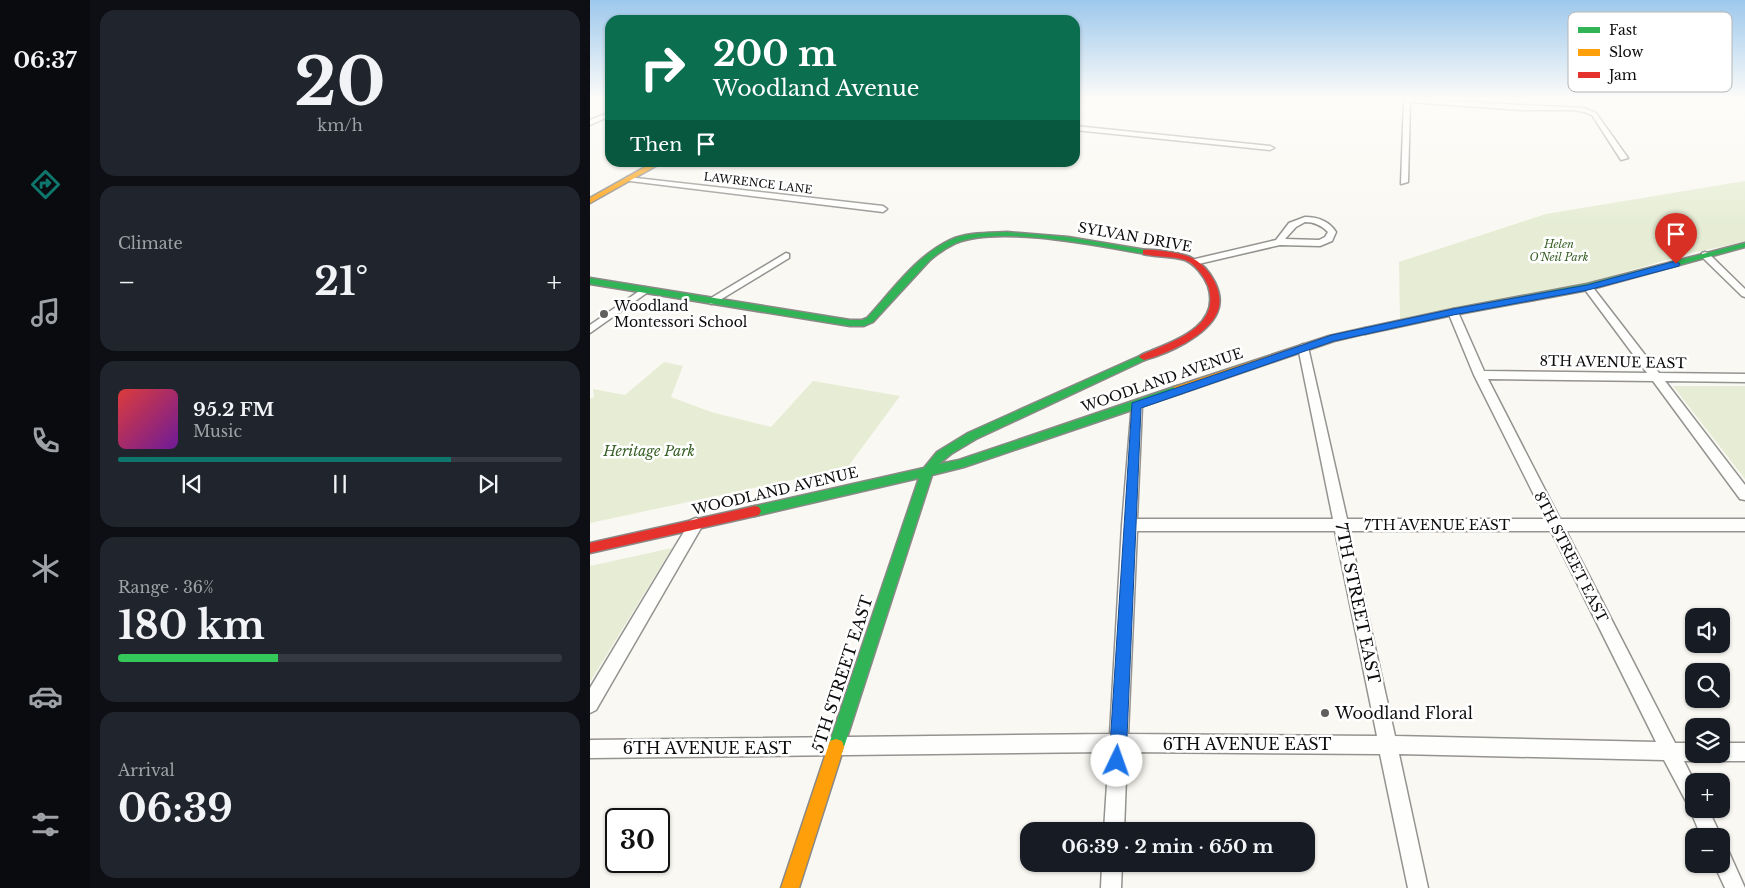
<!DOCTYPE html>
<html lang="en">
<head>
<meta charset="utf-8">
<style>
  body { margin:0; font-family:"Libre Baskerville",serif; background:#20242c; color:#f1f3f6; height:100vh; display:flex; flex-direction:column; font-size:19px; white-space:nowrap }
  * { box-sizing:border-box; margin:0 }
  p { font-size:16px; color:#9ea1a6 }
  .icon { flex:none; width:28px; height:28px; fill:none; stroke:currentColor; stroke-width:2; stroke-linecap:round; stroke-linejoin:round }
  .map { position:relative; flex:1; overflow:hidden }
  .side { display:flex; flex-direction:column; gap:10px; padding:10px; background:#0d0f14; width:500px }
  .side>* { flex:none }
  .top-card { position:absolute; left:15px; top:15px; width:475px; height:152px; border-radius:15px; box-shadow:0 1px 4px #0004; background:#0b6e4f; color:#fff; overflow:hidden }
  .tools { position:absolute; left:1095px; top:608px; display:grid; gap:10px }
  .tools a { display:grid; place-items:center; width:45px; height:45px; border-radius:10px; background:#171b24; box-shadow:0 1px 4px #0004; font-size:25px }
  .speed { position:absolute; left:15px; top:808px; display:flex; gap:10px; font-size:25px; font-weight:700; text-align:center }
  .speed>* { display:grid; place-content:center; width:65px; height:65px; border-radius:50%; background:#171b24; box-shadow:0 1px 4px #0004; line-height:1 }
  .speed .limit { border:2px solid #111; border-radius:8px; background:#fff; color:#111 }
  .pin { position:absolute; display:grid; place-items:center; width:42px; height:42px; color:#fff; margin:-51px -21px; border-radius:50% 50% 50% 0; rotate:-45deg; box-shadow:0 0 5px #0007 }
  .pin .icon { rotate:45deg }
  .me { position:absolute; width:55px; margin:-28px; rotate:3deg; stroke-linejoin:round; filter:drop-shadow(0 0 4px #0008) }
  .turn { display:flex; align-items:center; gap:18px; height:105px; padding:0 25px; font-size:22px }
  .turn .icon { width:65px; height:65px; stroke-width:2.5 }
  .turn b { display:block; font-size:35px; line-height:42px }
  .then { display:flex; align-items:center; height:48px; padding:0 25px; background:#0003; gap:10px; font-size:19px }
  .big { font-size:38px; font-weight:800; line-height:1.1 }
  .side .tile { flex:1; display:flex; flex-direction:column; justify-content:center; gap:8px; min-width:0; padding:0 18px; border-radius:15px; background:#20242c }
  .side .dial { align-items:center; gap:0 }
  .dial b { font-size:65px; line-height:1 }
  .song { display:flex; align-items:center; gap:15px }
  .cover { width:60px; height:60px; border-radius:8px; background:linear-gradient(135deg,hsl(0 70% 55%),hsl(280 70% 35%)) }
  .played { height:5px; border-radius:2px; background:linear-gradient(90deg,#0f766e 75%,#363941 75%) }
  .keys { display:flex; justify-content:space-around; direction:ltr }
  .heat { display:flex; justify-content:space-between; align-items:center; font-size:28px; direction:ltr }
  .charge { height:8px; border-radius:4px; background:linear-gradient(90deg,#34c759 36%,#363941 0) }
  .trip { position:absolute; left:430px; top:822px; width:295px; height:50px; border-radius:15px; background:#171b24; box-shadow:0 1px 4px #0004; font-weight:800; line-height:50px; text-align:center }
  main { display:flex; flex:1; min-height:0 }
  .tabs { display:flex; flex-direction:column; width:90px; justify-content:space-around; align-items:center; background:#090b0e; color:#9ea1a6 }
  .tabs .icon { width:35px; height:35px }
  .tabs .selected { color:#0f766e }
  .tabs b { font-size:22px; color:#f1f3f6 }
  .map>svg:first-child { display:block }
  .green { fill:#e6edd4 }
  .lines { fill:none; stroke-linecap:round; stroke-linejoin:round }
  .street-casing { stroke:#949390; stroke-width:3 }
  .fast-casing { stroke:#8a8987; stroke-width:3 }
  .slow-casing { stroke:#8a8987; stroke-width:3 }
  .jam-casing { stroke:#8a8987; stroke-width:3 }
  .street { fill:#fefefd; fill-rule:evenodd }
  .fast { fill:#30b455; fill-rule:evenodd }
  .slow { fill:#ff9f0a; fill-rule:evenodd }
  .jam { fill:#e5322d; fill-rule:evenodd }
  .route { fill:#1a73e8; stroke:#114b97 }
  .poi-dot { fill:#605f5d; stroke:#fff; stroke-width:2 }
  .labels { text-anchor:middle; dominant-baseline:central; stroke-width:5; stroke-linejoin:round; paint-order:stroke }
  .far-street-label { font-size:11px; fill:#0d0d0d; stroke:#fff }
  .far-park-label { font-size:11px; font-style:italic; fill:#365e24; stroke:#fff }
  .street-label { font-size:14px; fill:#0d0d0d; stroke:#fff }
  .poi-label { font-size:14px; fill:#0d0d0d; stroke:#fff; text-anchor:start }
  .park-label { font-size:14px; font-style:italic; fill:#365e24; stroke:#fff }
  .near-street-label { font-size:16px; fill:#0d0d0d; stroke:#fff }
  .near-poi-label { font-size:16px; fill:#0d0d0d; stroke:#fff; text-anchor:start }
  .key { fill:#fff; stroke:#b6b6b6; stroke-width:1 }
  .key-label { font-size:14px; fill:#0d0d0d }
</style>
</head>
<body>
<main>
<nav class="tabs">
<b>06:37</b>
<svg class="icon selected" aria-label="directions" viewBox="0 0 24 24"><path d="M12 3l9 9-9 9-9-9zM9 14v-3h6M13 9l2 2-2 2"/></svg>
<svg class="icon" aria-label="music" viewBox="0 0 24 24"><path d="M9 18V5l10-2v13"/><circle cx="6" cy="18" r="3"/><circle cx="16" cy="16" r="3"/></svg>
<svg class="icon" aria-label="phone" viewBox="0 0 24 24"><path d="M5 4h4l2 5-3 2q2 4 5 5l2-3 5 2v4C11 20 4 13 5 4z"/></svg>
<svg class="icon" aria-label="climate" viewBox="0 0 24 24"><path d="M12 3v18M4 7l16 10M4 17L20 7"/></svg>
<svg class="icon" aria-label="car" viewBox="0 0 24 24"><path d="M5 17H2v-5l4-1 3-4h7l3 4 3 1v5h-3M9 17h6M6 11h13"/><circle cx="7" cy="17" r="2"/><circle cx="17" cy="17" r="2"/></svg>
<svg class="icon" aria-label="filters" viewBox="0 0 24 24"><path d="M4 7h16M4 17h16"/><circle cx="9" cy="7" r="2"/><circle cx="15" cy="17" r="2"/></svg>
</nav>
<section class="side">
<div class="tile dial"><b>20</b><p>km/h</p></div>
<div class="tile"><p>Climate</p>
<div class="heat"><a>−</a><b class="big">21°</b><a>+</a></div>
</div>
<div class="tile">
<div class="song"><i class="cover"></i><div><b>95.2 FM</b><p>Music</p></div></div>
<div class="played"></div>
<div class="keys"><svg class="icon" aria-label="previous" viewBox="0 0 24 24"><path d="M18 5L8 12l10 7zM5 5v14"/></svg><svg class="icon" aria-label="pause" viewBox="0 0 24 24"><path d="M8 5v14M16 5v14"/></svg><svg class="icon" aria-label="next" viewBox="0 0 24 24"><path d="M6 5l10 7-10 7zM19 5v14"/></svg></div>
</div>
<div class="tile"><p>Range · 36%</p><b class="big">180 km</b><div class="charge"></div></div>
<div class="tile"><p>Arrival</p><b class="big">06:39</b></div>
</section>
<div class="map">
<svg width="1155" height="888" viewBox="0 0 1155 888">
  <rect width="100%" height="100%" fill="#faf8f2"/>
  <!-- green -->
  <g class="green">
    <polygon points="1155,181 1155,242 1101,253 997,283 810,320 809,262 956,214"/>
    <polygon points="74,362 93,366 81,397 121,412 181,427 223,381 310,396 257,468 0,523 0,399 4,397 3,389 35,395"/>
    <polygon points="1083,386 1155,386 1155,479"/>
    <polygon points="82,548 0,682 0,566"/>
  </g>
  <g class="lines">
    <defs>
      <g id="street">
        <polygon points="814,99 993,108 1006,113 1038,158 1031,160 1002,115 995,112 983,110 931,110 820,102 818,182 811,184"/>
        <polygon points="20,112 20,116 0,125 0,120"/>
        <polygon points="485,126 680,146 684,148 680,150 485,130"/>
        <polygon points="37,177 293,206 297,209 293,212 40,181 36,179"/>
        <path d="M715,217C728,217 739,221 746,232L742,241L730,246L690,245L604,265L599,262L601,260L686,240L699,223ZM715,222C724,222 731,225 738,232L735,237L729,240L695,239L706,227Z"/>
        <polygon points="1115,252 1118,253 1155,289 1155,297 1152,296 1112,257 1112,253"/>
        <polygon points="196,253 199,254 199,258 125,303 121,304 116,301"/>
        <path d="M998,284L1001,285L1069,373L1155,374V382L1075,381L1155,485V500L1150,499L1063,381L898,379L970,519H1155V531H976L1085,743H1104V754H1112L1110,758L1104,761H1094L1104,781V809H1118L1131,836H1111L1099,807L1074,760L809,754L838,888H818L790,754L537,752L534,831H514L519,752L0,758V740L520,734L532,525L542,403H550L552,406L547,519H743L708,347L713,344L718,347L757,519H956L884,375L858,312L863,309L868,312L894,371L1057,373L993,287ZM547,531H745L787,736L538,734ZM759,531H961L1066,742L805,736Z"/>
        <polygon points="55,287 60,290 58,292 0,333 0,325"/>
        <polygon points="106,518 111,520 113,524 111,528 6,710 0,713 0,688 101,520"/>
        <polygon points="1131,743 1155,743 1155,761 1131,761 1125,758 1123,754 1131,754"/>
        <polygon points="1131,847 1138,850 1155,888 1135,888 1124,864 1131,864"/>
        <polygon points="512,864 532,864 531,888 511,888"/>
      </g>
      <g id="fast">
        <path d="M417,232L478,237L556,250L560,252L556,254C509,246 409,225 366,243C356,248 348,253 340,260L283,322L274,326H260L0,284V278L260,320H272L277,318C302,291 326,256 360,240C377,232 399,233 417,232Z"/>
        <polygon points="1155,243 1155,247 998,290 863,315 775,334 770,331 775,328 863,309 997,284"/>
        <polygon points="554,354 559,357 557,359 386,439 361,454 349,464 369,460 584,387 588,386 593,390 592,393 374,467 342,475 254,747 252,753 246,755 240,753 238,747 329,478 165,516 161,515 159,511 161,507 334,468 347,452 378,433"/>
      </g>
      <g id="slow">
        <polygon points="64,162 73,162 0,203 0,198"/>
        <polygon points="775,328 778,329 778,333 744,341 592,393 588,394 583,390 584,387 739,336"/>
        <polygon points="246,739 252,741 254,747 209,888 191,888 240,741"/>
      </g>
      <g id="jam">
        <path d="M553,250C563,249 594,253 602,258C620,267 636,294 627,313C617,336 577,354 554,360L549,357L551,355C580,342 632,328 618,286C614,276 605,264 595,260C582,256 566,257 553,254Z"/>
        <polygon points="165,506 169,507 171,511 169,515 165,516 0,553 0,543"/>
      </g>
    </defs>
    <!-- street casing -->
    <use href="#street" class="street-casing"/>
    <!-- fast casing -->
    <use href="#fast" class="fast-casing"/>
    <!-- slow casing -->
    <use href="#slow" class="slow-casing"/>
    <!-- jam casing -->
    <use href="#jam" class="jam-casing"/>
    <!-- street -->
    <use href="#street" class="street"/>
    <!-- fast -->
    <use href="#fast" class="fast"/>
    <!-- slow -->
    <use href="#slow" class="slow"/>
    <!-- jam -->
    <use href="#jam" class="jam"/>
  </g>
  <!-- sky -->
  <linearGradient id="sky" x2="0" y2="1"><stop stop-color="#9dc8ec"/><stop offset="0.44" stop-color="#fdfcf9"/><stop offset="1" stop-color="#fdfcf9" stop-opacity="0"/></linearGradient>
  <rect width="1155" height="224" fill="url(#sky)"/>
  <!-- route -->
  <polygon class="route" points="1086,261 1090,264 1089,266 998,290 863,315 744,341 551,408 536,761 533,767 527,769 522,767 519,761 542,403 742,335 863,309 997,285"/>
  <!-- markers -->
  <g class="poi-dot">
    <circle cx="14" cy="314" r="5"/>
    <circle cx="735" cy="713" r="5"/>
  </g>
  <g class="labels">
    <!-- far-street labels -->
    <g class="far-street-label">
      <text transform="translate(168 183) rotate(7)">LAWRENCE LANE</text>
    </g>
    <!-- far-park labels -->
    <g class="far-park-label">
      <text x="969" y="244">Helen<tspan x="969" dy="13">O'Neil Park</tspan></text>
    </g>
    <!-- street labels -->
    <g class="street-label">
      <text transform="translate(545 237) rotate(10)">SYLVAN DRIVE</text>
      <text transform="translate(1023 362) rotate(1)">8TH AVENUE EAST</text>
      <text transform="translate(572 380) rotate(-19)">WOODLAND AVENUE</text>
      <text transform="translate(185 491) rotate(-13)">WOODLAND AVENUE</text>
      <text x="847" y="525">7TH AVENUE EAST</text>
      <text transform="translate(981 557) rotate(63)">8TH STREET EAST</text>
    </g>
    <!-- poi labels -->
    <g class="poi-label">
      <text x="24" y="306">Woodland<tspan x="24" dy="16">Montessori School</tspan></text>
    </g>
    <!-- park labels -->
    <g class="park-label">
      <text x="59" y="451">Heritage Park</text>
    </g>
    <!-- near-street labels -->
    <g class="near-street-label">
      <text transform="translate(768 603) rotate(78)">7TH STREET EAST</text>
      <text transform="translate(252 674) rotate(-72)">5TH STREET EAST</text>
      <text x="657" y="744">6TH AVENUE EAST</text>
      <text x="117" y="748">6TH AVENUE EAST</text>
    </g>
    <!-- near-poi labels -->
    <g class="near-poi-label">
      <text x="745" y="713">Woodland Floral</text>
    </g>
  </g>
  <!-- legend -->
  <rect x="978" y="12" width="164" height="80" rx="8" class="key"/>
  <rect x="988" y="27" width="22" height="6" fill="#30b455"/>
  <rect x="988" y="49" width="22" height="7" fill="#ff9f0a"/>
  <rect x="988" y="72" width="22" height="6" fill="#e5322d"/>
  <g class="key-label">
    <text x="1019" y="35">Fast</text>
    <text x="1019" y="57">Slow</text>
    <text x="1019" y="80">Jam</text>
  </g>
</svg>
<div class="tools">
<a><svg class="icon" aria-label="sound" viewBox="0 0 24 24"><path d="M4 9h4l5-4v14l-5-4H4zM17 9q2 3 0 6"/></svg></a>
<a><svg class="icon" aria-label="search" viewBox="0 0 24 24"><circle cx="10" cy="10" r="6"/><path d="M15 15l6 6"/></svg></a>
<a><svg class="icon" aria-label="layers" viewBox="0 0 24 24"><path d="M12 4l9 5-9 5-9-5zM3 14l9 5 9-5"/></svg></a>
<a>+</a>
<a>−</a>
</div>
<div class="speed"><div class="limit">30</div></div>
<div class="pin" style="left:1086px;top:264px;background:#d93025"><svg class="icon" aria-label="arrive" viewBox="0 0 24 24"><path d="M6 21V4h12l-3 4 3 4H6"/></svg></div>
<svg class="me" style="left:527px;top:761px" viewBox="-20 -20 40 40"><circle r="19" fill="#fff"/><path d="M0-13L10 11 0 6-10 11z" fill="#1a73e8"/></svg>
<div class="trip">06:39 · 2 min · 650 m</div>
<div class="top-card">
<div class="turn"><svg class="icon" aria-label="right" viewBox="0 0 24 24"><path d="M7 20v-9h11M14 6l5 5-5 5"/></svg><div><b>200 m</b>Woodland Avenue</div></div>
<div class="then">Then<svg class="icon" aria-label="arrive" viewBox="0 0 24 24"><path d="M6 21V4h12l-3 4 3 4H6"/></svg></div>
</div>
</div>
</main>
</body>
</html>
